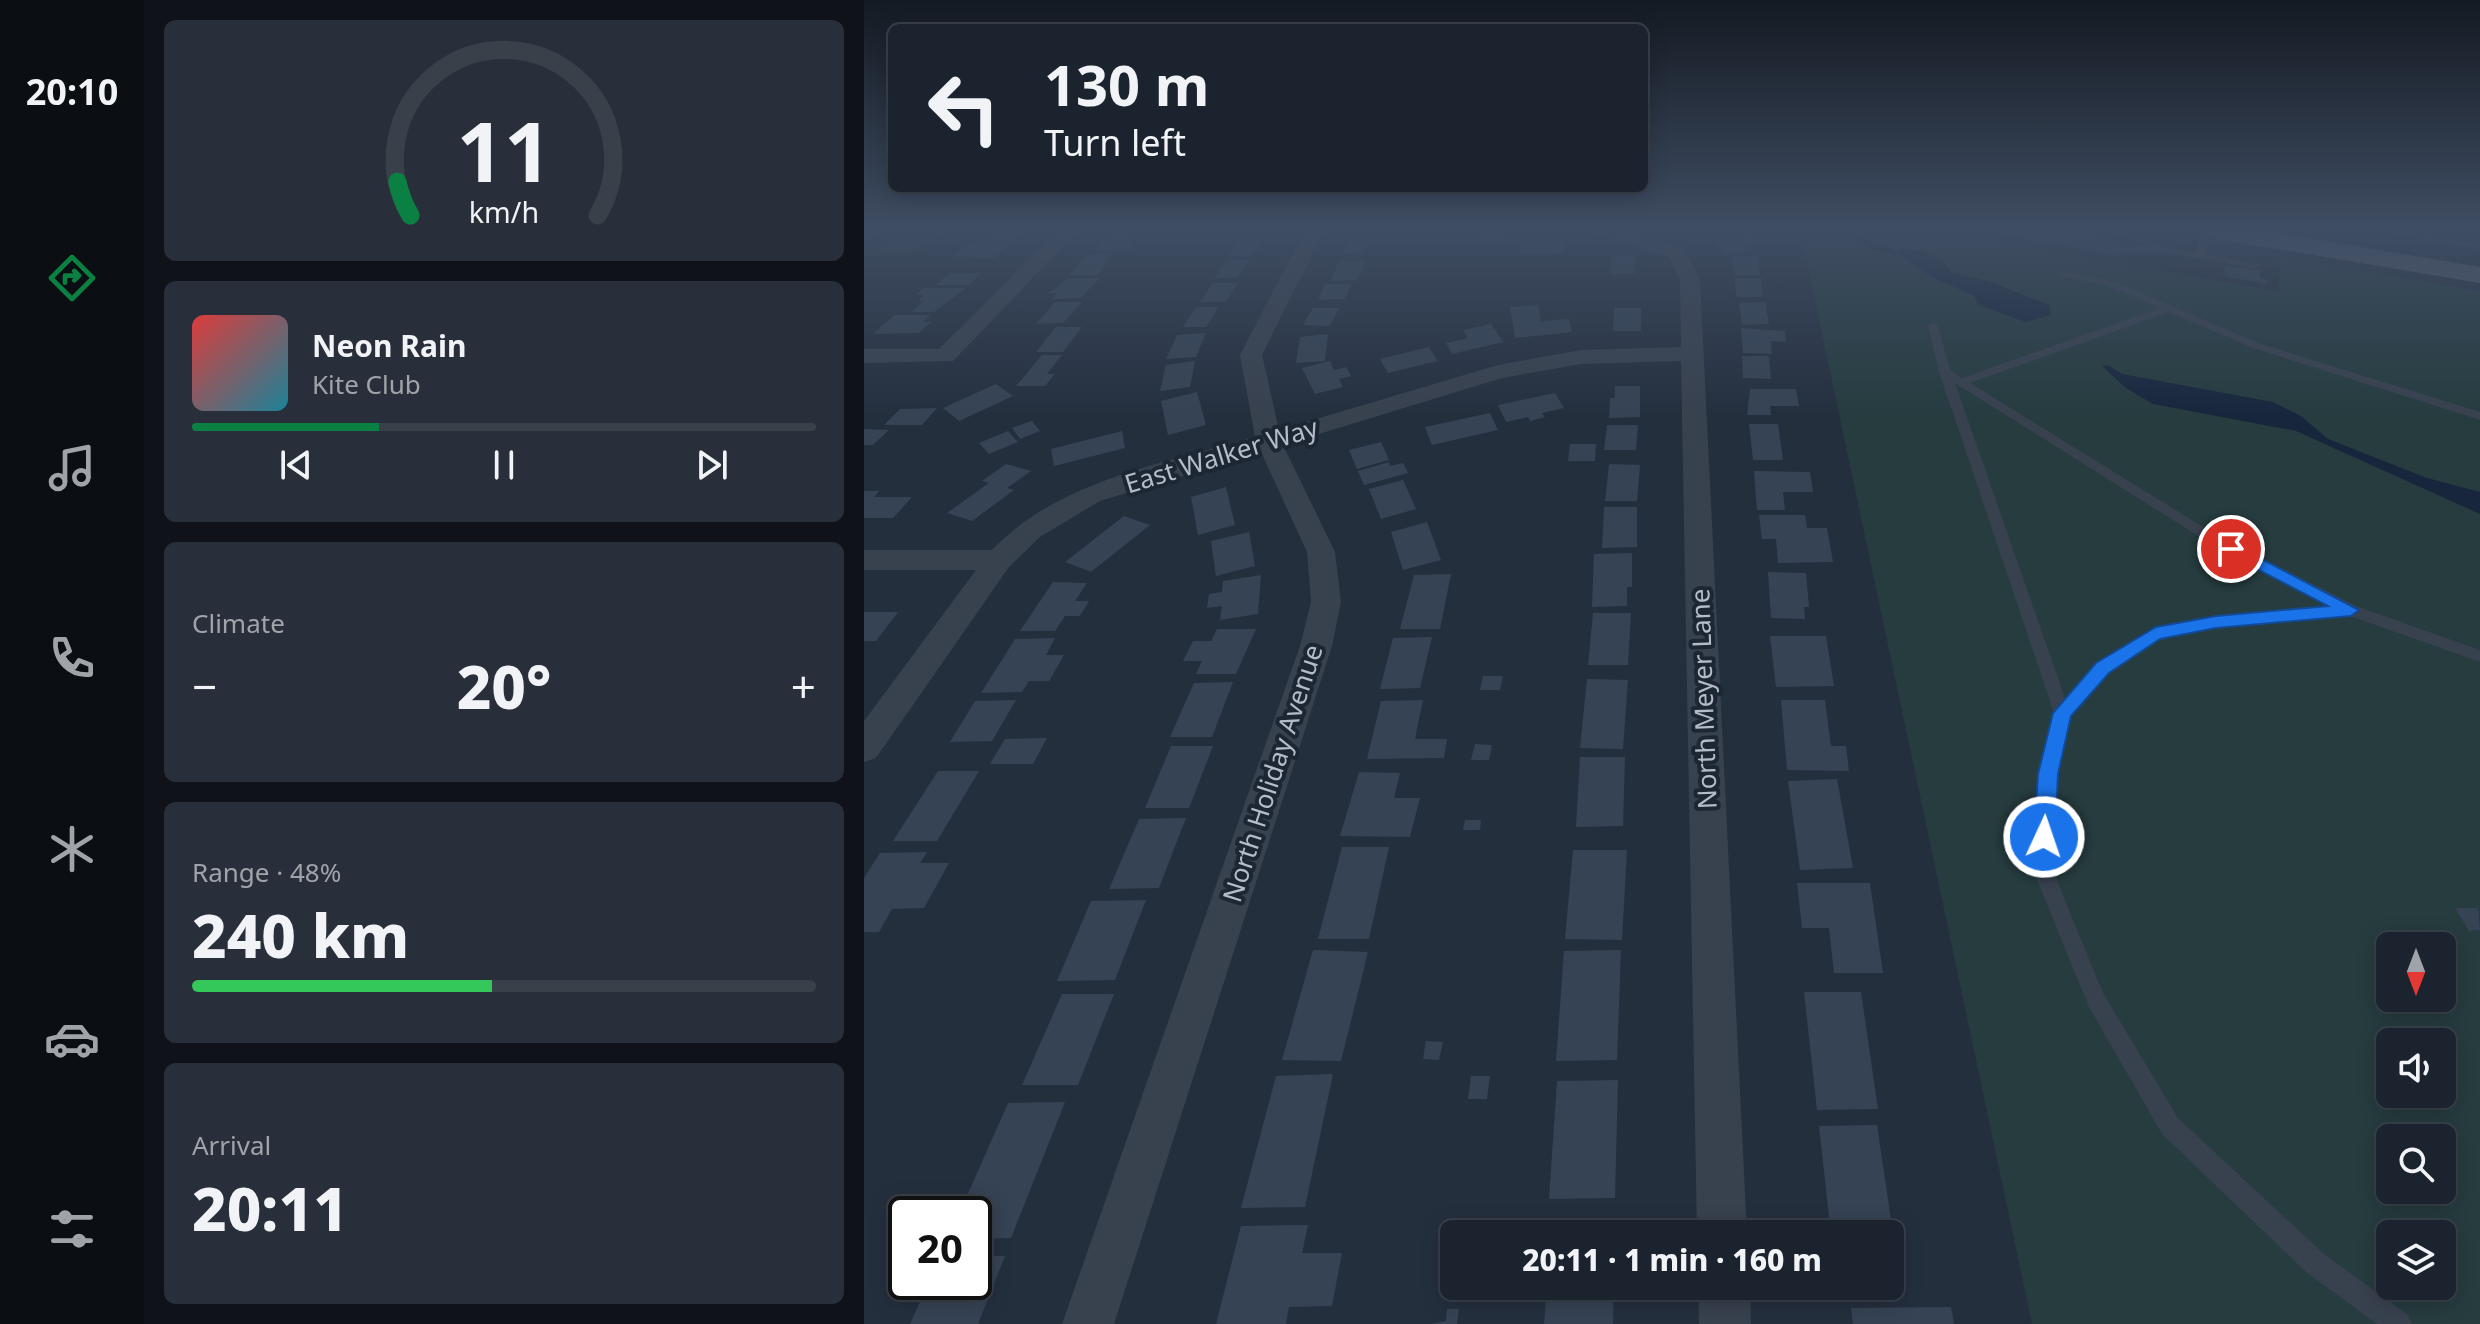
<!DOCTYPE html>
<html lang="en">
<head>
<meta charset="utf-8">
<style>
  body { margin:0; font-family:"Noto Sans",sans-serif; background:#282f3a; color:#f1f3f6; height:100vh; display:flex; flex-direction:column; font-size:30px; white-space:nowrap }
  * { box-sizing:border-box; margin:0 }
  p { font-size:26px; color:#a0a4aa }
  .icon { flex:none; width:44px; height:44px; fill:none; stroke:currentColor; stroke-width:2; stroke-linecap:round; stroke-linejoin:round }
  .map { position:relative; flex:1; overflow:hidden }
  .sheet { display:flex; flex-direction:column; gap:20px; padding:20px; background:#0f1319; width:720px }
  .sheet>* { flex:none }
  .guide { position:absolute; left:24px; top:24px; width:760px; height:168px; border-radius:12px; box-shadow:0 4px 20px #0003,0 0 0 2px #39404a; background:#1b232e; color:#f1f3f6; overflow:hidden }
  .needle { width:52px; rotate:180deg }
  .buttons { position:absolute; left:1512px; top:932px; display:grid; gap:16px }
  .buttons a { display:grid; place-items:center; width:80px; height:80px; border-radius:12px; background:#1b232e; box-shadow:0 4px 20px #0003,0 0 0 2px #39404a; font-size:40px }
  .speed { position:absolute; left:24px; top:1196px; display:flex; gap:16px; font-size:40px; font-weight:700; text-align:center }
  .speed>* { display:grid; place-content:center; width:104px; height:104px; border-radius:50%; background:#1b232e; box-shadow:0 4px 20px #0003,0 0 0 2px #39404a; line-height:1 }
  .speed .limit { border:4px solid #111; border-radius:12px; background:#fff; color:#111 }
  .pin { position:absolute; display:grid; place-items:center; width:68px; height:68px; color:#fff; margin:-34px; border:4px solid #fff; border-radius:50%; box-shadow:0 2px 8px #0007 }
  .me { position:absolute; width:88px; margin:-44px; rotate:3deg; stroke-linejoin:round; filter:drop-shadow(0 0 6px #0008) }
  .turn { display:flex; align-items:center; gap:28px; height:168px; padding:0 24px; font-size:36px }
  .turn .icon { width:104px; height:104px; stroke-width:2.5 }
  .turn b { display:block; font-size:56px; line-height:68px }
  .big { font-size:60px; font-weight:800; line-height:1.1 }
  .sheet .widget { flex:1; display:flex; flex-direction:column; justify-content:center; gap:12px; min-width:0; padding:0 28px; border-radius:12px; background:#282f3a }
  .sheet .dial { align-items:center; gap:0 }
  .dial svg { height:208px; overflow:visible; fill:none; stroke:#39404a; stroke-width:7; stroke-linecap:round; text-anchor:middle }
  .dial text { fill:#f1f3f6; stroke:none }
  .song { display:flex; align-items:center; gap:24px }
  .cover { width:96px; height:96px; border-radius:12px; background:linear-gradient(135deg,hsl(0 70% 55%),hsl(190 70% 35%)) }
  .played { height:8px; border-radius:4px; background:linear-gradient(90deg,#0b8043 30%,#39404a 30%) }
  .keys { display:flex; justify-content:space-around; direction:ltr }
  .heat { display:flex; justify-content:space-between; align-items:center; font-size:44px; direction:ltr }
  .charge { height:12px; border-radius:6px; background:linear-gradient(90deg,#34c759 48%,#39404a 0) }
  .trip { position:absolute; left:576px; top:1220px; width:464px; height:80px; border-radius:12px; background:#1b232e; box-shadow:0 4px 20px #0003,0 0 0 2px #39404a; font-weight:800; line-height:80px; text-align:center }
  main { display:flex; flex:1; min-height:0 }
  .tab-bar { display:flex; flex-direction:column; width:144px; justify-content:space-around; align-items:center; background:#0b0e12; color:#a0a4aa }
  .tab-bar .icon { width:56px; height:56px }
  .tab-bar .on { color:#0b8043 }
  .tab-bar b { font-size:36px; color:#f1f3f6 }
  .map>svg:first-child { display:block }
  .green { fill:#263c3f; fill-rule:evenodd }
  .water { fill:#17263c }
  .lines { fill:none; stroke-linecap:round; stroke-linejoin:round }
  .stream { stroke:#17263c; stroke-width:5 }
  .building { fill:#364354 }
  .lane { fill:#38414e; fill-rule:evenodd }
  .street { fill:#38414e; fill-rule:evenodd }
  .primary { fill:#56606e; fill-rule:evenodd }
  .route { fill:#1a73e8; stroke:#114b97; stroke-width:2 }
  .labels { text-anchor:middle; dominant-baseline:central; stroke-width:8; stroke-linejoin:round; paint-order:stroke }
  .street-label { font-size:26px; fill:#b4bcc9; stroke:#1d2633 }
</style>
</head>
<body>
<main>
<nav class="tab-bar">
<b>20:10</b>
<svg class="icon on" aria-label="directions" viewBox="0 0 24 24"><path d="M12 3l9 9-9 9-9-9zM9 14v-3h6M13 9l2 2-2 2"/></svg>
<svg class="icon" aria-label="music" viewBox="0 0 24 24"><path d="M9 18V5l10-2v13"/><circle cx="6" cy="18" r="3"/><circle cx="16" cy="16" r="3"/></svg>
<svg class="icon" aria-label="phone" viewBox="0 0 24 24"><path d="M5 4h4l2 5-3 2q2 4 5 5l2-3 5 2v4C11 20 4 13 5 4z"/></svg>
<svg class="icon" aria-label="climate" viewBox="0 0 24 24"><path d="M12 3v18M4 7l16 10M4 17L20 7"/></svg>
<svg class="icon" aria-label="car" viewBox="0 0 24 24"><path d="M5 17H2v-5l4-1 3-4h7l3 4 3 1v5h-3M9 17h6M6 11h13"/><circle cx="7" cy="17" r="2"/><circle cx="17" cy="17" r="2"/></svg>
<svg class="icon" aria-label="filters" viewBox="0 0 24 24"><path d="M4 7h16M4 17h16"/><circle cx="9" cy="7" r="2"/><circle cx="15" cy="17" r="2"/></svg>
</nav>
<section class="sheet">
<div class="widget dial"><svg viewBox="0 0 100 80">
<path d="M14 69A42 42 0 1 1 86 69"/>
<path d="M14 69A42 42 0 0 1 9 56" stroke="#0b8043"/>
<text x="50" y="56" font-size="32" font-weight="700">11</text>
<text x="50" y="72" font-size="11">km/h</text>
</svg></div>
<div class="widget">
<div class="song"><i class="cover"></i><div><b>Neon Rain</b><p>Kite Club</p></div></div>
<div class="played"></div>
<div class="keys"><svg class="icon" aria-label="previous" viewBox="0 0 24 24"><path d="M18 5L8 12l10 7zM5 5v14"/></svg><svg class="icon" aria-label="pause" viewBox="0 0 24 24"><path d="M8 5v14M16 5v14"/></svg><svg class="icon" aria-label="next" viewBox="0 0 24 24"><path d="M6 5l10 7-10 7zM19 5v14"/></svg></div>
</div>
<div class="widget"><p>Climate</p>
<div class="heat"><a>−</a><b class="big">20°</b><a>+</a></div>
</div>
<div class="widget"><p>Range · 48%</p><b class="big">240 km</b><div class="charge"></div></div>
<div class="widget"><p>Arrival</p><b class="big">20:11</b></div>
</section>
<div class="map">
<svg width="1616" height="1324" viewBox="0 0 1616 1324">
  <rect width="100%" height="100%" fill="#242f3e"/>
  <!-- green -->
  <g class="green">
    <polygon points="40,230 81,230 51,255 0,256 0,243 24,243"/>
    <path d="M936,230H1072L1415,292V257L1616,291V1324H1168ZM1526,946H1578V998H1526ZM1526,1042H1578V1094H1526ZM1526,1138H1578V1190H1526ZM1526,1234H1578V1286H1526Z"/>
  </g>
  <!-- water -->
  <g class="water">
    <polygon points="1041,249 1058,251 1077,261 1088,273 1124,281 1185,305 1187,315 1162,322 1114,305 1110,296 1068,277 1030,252"/>
    <polygon points="1244,365 1258,374 1409,402 1437,416 1464,439 1563,478 1616,492 1616,514 1432,431 1289,404 1262,388 1238,366"/>
  </g>
  <g class="lines">
    <!-- stream -->
    <polyline class="stream" points="980,230 1010,247 1030,252"/>
  </g>
  <!-- building -->
  <g class="building">
    <polygon points="136,230 160,230 129,259 89,256 102,245 126,240"/>
    <polygon points="1119,230 1219,230 1232,233 1235,237 1248,237 1257,248 1256,256"/>
    <polygon points="614,233 645,233 643,242 611,243"/>
    <polygon points="268,234 261,242 271,242 264,250 229,251 244,235"/>
    <polygon points="889,234 897,242 878,246 882,251 862,254 850,240"/>
    <polygon points="374,239 399,239 388,256 363,256"/>
    <polygon points="484,240 506,240 500,253 478,253"/>
    <polygon points="702,242 700,253 656,254 658,243"/>
    <polygon points="223,254 247,254 235,275 205,275"/>
    <polygon points="747,256 771,256 770,274 746,274"/>
    <polygon points="893,256 896,275 871,275 868,257"/>
    <polygon points="363,260 386,260 373,278 350,278"/>
    <polygon points="475,261 502,261 494,280 467,281"/>
    <polygon points="1361,265 1396,271 1396,278 1403,280 1403,284 1360,276"/>
    <polygon points="85,273 117,273 105,285 72,285"/>
    <polygon points="205,278 235,278 217,298 188,299 193,293 185,293"/>
    <polygon points="871,278 897,278 899,297 872,297"/>
    <polygon points="349,283 374,283 362,302 336,302"/>
    <polygon points="461,284 487,284 481,299 454,300"/>
    <polygon points="59,288 102,288 70,312 47,312 60,301 54,301 60,295 52,295"/>
    <polygon points="191,302 218,302 199,323 172,324"/>
    <polygon points="901,302 905,324 878,325 875,303"/>
    <polygon points="674,305 677,321 705,319 708,332 651,338 646,307"/>
    <polygon points="332,307 355,307 342,327 319,327"/>
    <polygon points="449,308 475,308 466,326 439,325"/>
    <polygon points="750,308 777,308 777,331 749,331"/>
    <polygon points="30,315 66,315 59,322 67,322 55,333 9,334"/>
    <polygon points="627,324 639,342 588,354 582,343 604,338 599,330"/>
    <polygon points="192,327 218,327 199,352 172,352"/>
    <polygon points="877,328 921,331 922,342 907,341 908,354 879,353"/>
    <polygon points="342,333 332,357 302,359 313,335"/>
    <polygon points="464,334 461,361 432,363 436,337"/>
    <polygon points="565,347 574,361 524,373 516,359"/>
    <polygon points="178,355 198,355 183,374 191,374 181,386 152,386"/>
    <polygon points="878,356 905,356 907,379 879,378"/>
    <polygon points="331,361 326,387 296,391 302,365"/>
    <polygon points="466,361 470,370 482,367 487,376 475,379 479,387 451,394 438,368"/>
    <polygon points="132,384 149,396 95,421 79,408"/>
    <polygon points="751,386 776,386 776,417 745,418 746,398 751,398"/>
    <polygon points="886,389 932,389 935,406 906,406 907,415 883,415"/>
    <polygon points="333,392 342,425 304,435 297,401"/>
    <polygon points="691,393 700,408 678,413 681,417 666,421 664,417 642,422 634,405"/>
    <polygon points="73,408 58,425 20,425 36,409"/>
    <polygon points="626,413 634,430 568,445 561,427"/>
    <polygon points="168,421 176,431 156,439 148,428"/>
    <polygon points="885,424 914,424 919,460 889,460"/>
    <polygon points="743,425 774,425 772,450 740,450"/>
    <polygon points="0,429 25,430 9,445 0,445"/>
    <polygon points="144,431 154,442 125,454 115,443"/>
    <polygon points="258,431 261,448 190,466 187,449"/>
    <polygon points="517,442 525,460 493,469 485,450"/>
    <polygon points="706,444 732,444 731,461 704,461"/>
    <polygon points="525,462 526,466 539,463 544,473 500,485 494,471"/>
    <polygon points="142,464 167,471 143,488 150,490 108,521 83,513 125,483 118,481"/>
    <polygon points="745,464 776,465 773,501 741,501"/>
    <polygon points="890,471 946,472 949,492 919,492 921,510 893,510"/>
    <polygon points="539,480 552,509 517,519 505,489"/>
    <polygon points="362,487 371,525 334,535 327,497"/>
    <polygon points="0,491 15,491 10,497 48,497 29,518 0,518"/>
    <polygon points="740,507 773,507 773,547 738,548"/>
    <polygon points="895,515 941,515 943,528 963,528 969,562 914,563 912,539 898,539"/>
    <polygon points="260,516 286,525 227,572 201,562"/>
    <polygon points="563,522 577,560 539,570 527,532"/>
    <polygon points="385,532 391,566 352,576 347,541"/>
    <polygon points="768,553 768,587 763,587 763,606 728,607 730,554"/>
    <polygon points="904,572 942,573 945,607 940,607 941,619 907,618"/>
    <polygon points="587,574 576,629 536,629 550,575"/>
    <polygon points="397,575 394,614 356,620 358,606 343,608 345,594 358,592 359,581"/>
    <polygon points="189,582 223,583 211,601 225,601 216,616 201,616 191,631 156,631"/>
    <polygon points="0,612 34,612 12,641 0,641"/>
    <polygon points="729,613 767,613 764,665 724,665"/>
    <polygon points="353,629 392,629 372,674 332,674 338,661 319,661 329,641 347,641"/>
    <polygon points="906,636 962,636 970,686 912,687"/>
    <polygon points="568,637 556,688 516,689 529,638"/>
    <polygon points="191,638 182,655 200,655 185,681 165,681 158,692 117,693 151,639"/>
    <polygon points="619,676 639,676 636,690 616,690"/>
    <polygon points="723,679 764,680 759,749 716,748"/>
    <polygon points="369,682 348,737 306,737 330,683"/>
    <polygon points="152,700 128,741 86,742 111,701"/>
    <polygon points="559,700 551,739 583,739 580,758 503,759 517,701"/>
    <polygon points="917,700 961,700 967,746 982,746 985,771 923,770"/>
    <polygon points="183,738 169,764 126,764 141,739"/>
    <polygon points="611,744 628,745 625,760 607,760"/>
    <polygon points="307,746 349,746 325,808 281,808"/>
    <polygon points="716,757 761,757 759,826 712,827"/>
    <polygon points="74,771 115,771 73,841 29,841"/>
    <polygon points="495,772 536,773 530,798 556,798 546,837 476,836"/>
    <polygon points="973,779 989,868 936,870 924,781"/>
    <polygon points="322,818 295,888 245,889 275,819"/>
    <polygon points="601,820 617,820 616,830 599,830"/>
    <polygon points="478,847 525,847 505,939 454,939"/>
    <polygon points="709,850 763,850 758,940 701,939"/>
    <polygon points="63,852 56,863 85,863 60,908 28,909 15,932 0,932 0,878 16,853"/>
    <polygon points="933,883 1006,883 1019,973 970,973 965,928 938,928"/>
    <polygon points="282,900 251,980 193,981 227,901"/>
    <polygon points="1591,908 1614,908 1616,930 1605,931"/>
    <polygon points="449,950 504,952 477,1061 418,1060"/>
    <polygon points="757,950 753,1060 692,1061 700,951"/>
    <polygon points="940,992 997,992 1014,1109 953,1110"/>
    <polygon points="198,994 250,994 214,1085 158,1085"/>
    <polygon points="562,1041 579,1042 575,1060 559,1059"/>
    <polygon points="469,1074 441,1207 377,1208 412,1076"/>
    <polygon points="607,1076 626,1076 623,1099 604,1099"/>
    <polygon points="754,1080 751,1198 685,1199 693,1081"/>
    <polygon points="201,1102 147,1238 110,1239 110,1214 95,1214 144,1103"/>
    <polygon points="1013,1125 1034,1267 1026,1267 1026,1234 967,1234 955,1126"/>
    <polygon points="751,1219 751,1234 686,1234 686,1221"/>
    <polygon points="444,1225 438,1253 478,1253 468,1306 425,1307 422,1324 352,1324 377,1226"/>
    <polygon points="110,1256 141,1256 114,1324 46,1324 65,1282 110,1282"/>
    <polygon points="683,1286 750,1286 749,1324 680,1324"/>
    <polygon points="1087,1307 1090,1324 989,1324 987,1308"/>
    <polygon points="583,1309 595,1309 593,1324 568,1324 582,1321"/>
  </g>
  <g class="lines">
    <!-- lane -->
    <g class="lane">
      <polygon points="5,230 15,230 0,242 0,234"/>
      <polygon points="1231,230 1271,233 1296,246 1333,252 1335,230 1345,230 1342,254 1396,265 1391,268 1293,251 1257,251 1254,250 1254,246 1281,245 1268,238"/>
      <polygon points="1509,230 1534,230 1616,243 1616,249"/>
      <path d="M1198,270L1252,282L1397,344L1616,412V420L1389,348L1305,312L1106,383L1349,533L1492,606L1616,650V662L1486,616L1352,628L1296,638L1244,672L1206,716L1193,774L1188,868L1239,993L1314,1118L1460,1254L1544,1315L1548,1324H1513L1442,1272L1298,1134L1225,1007L1168,868L1175,774L1190,713L1075,372L1064,326L1069,323L1074,326L1086,370L1098,378L1296,308L1245,286L1194,275V271ZM1091,383L1339,539L1467,606L1352,616L1287,629L1232,664L1201,698Z"/>
    </g>
    <!-- street -->
    <g class="street">
      <polygon points="195,230 215,230 89,361 0,363 0,349 75,349"/>
      <path d="M441,230H460L398,355L415,430L634,365L717,350L817,347L816,280L805,257L723,230H759L820,249L836,280L883,1234H833L817,361L717,364L638,378L419,445L471,552L477,602L468,646L250,1324H198L436,646L447,602L443,552L397,452L236,501L176,537L145,567L12,758L0,762V721L112,570H0V550H128C196,479 300,464 391,437L376,355Z"/>
      <polygon points="834,1286 886,1286 887,1324 835,1324"/>
    </g>
    <!-- primary -->
    <polygon class="primary" points="1336,230 1398,230 1616,267 1616,283 1349,238"/>
  </g>
  <!-- sky -->
  <linearGradient id="sky" x2="0" y2="1"><stop stop-color="#141a22"/><stop offset="0.55" stop-color="#3f4d63"/><stop offset="1" stop-color="#3f4d63" stop-opacity="0"/></linearGradient>
  <rect width="1616" height="416" fill="url(#sky)"/>
  <!-- route -->
  <polygon class="route" points="1367,543 1495,610 1487,616 1352,628 1296,639 1245,673 1207,716 1194,774 1191,837 1188,843 1180,846 1173,843 1170,837 1174,774 1189,713 1232,663 1292,627 1352,616 1464,606 1362,553 1359,549"/>
  <g class="labels">
    <!-- street labels -->
    <g class="street-label">
      <text transform="translate(357 455) rotate(-17)">East Walker Way</text>
      <text transform="translate(839 699) rotate(-92)">North Meyer Lane</text>
      <text transform="translate(408 773) rotate(-72)">North Holiday Avenue</text>
    </g>
  </g>
</svg>
<div class="buttons">
<a><svg class="needle" viewBox="-14 -14 28 28"><path d="M0-13l5 13h-10z" fill="#e53935"/><path d="M0 13l5-13h-10z" fill="#a0a4aa"/></svg></a>
<a><svg class="icon" aria-label="sound" viewBox="0 0 24 24"><path d="M4 9h4l5-4v14l-5-4H4zM17 9q2 3 0 6"/></svg></a>
<a><svg class="icon" aria-label="search" viewBox="0 0 24 24"><circle cx="10" cy="10" r="6"/><path d="M15 15l6 6"/></svg></a>
<a><svg class="icon" aria-label="layers" viewBox="0 0 24 24"><path d="M12 4l9 5-9 5-9-5zM3 14l9 5 9-5"/></svg></a>
</div>
<div class="speed"><div class="limit">20</div></div>
<div class="pin" style="left:1367px;top:549px;background:#d93025"><svg class="icon" aria-label="arrive" viewBox="0 0 24 24"><path d="M6 21V4h12l-3 4 3 4H6"/></svg></div>
<svg class="me" style="left:1180px;top:837px" viewBox="-20 -20 40 40"><circle r="17" fill="#1a73e8" stroke="#fff" stroke-width="3"/><path d="M0-11L8 9 0 5-8 9z" fill="#fff"/></svg>
<div class="trip">20:11 · 1 min · 160 m</div>
<div class="guide">
<div class="turn"><svg class="icon" aria-label="left" viewBox="0 0 24 24"><path d="M17 20v-9H6M10 6l-5 5 5 5"/></svg><div><b>130 m</b>Turn left</div></div>
</div>
</div>
</main>
</body>
</html>
